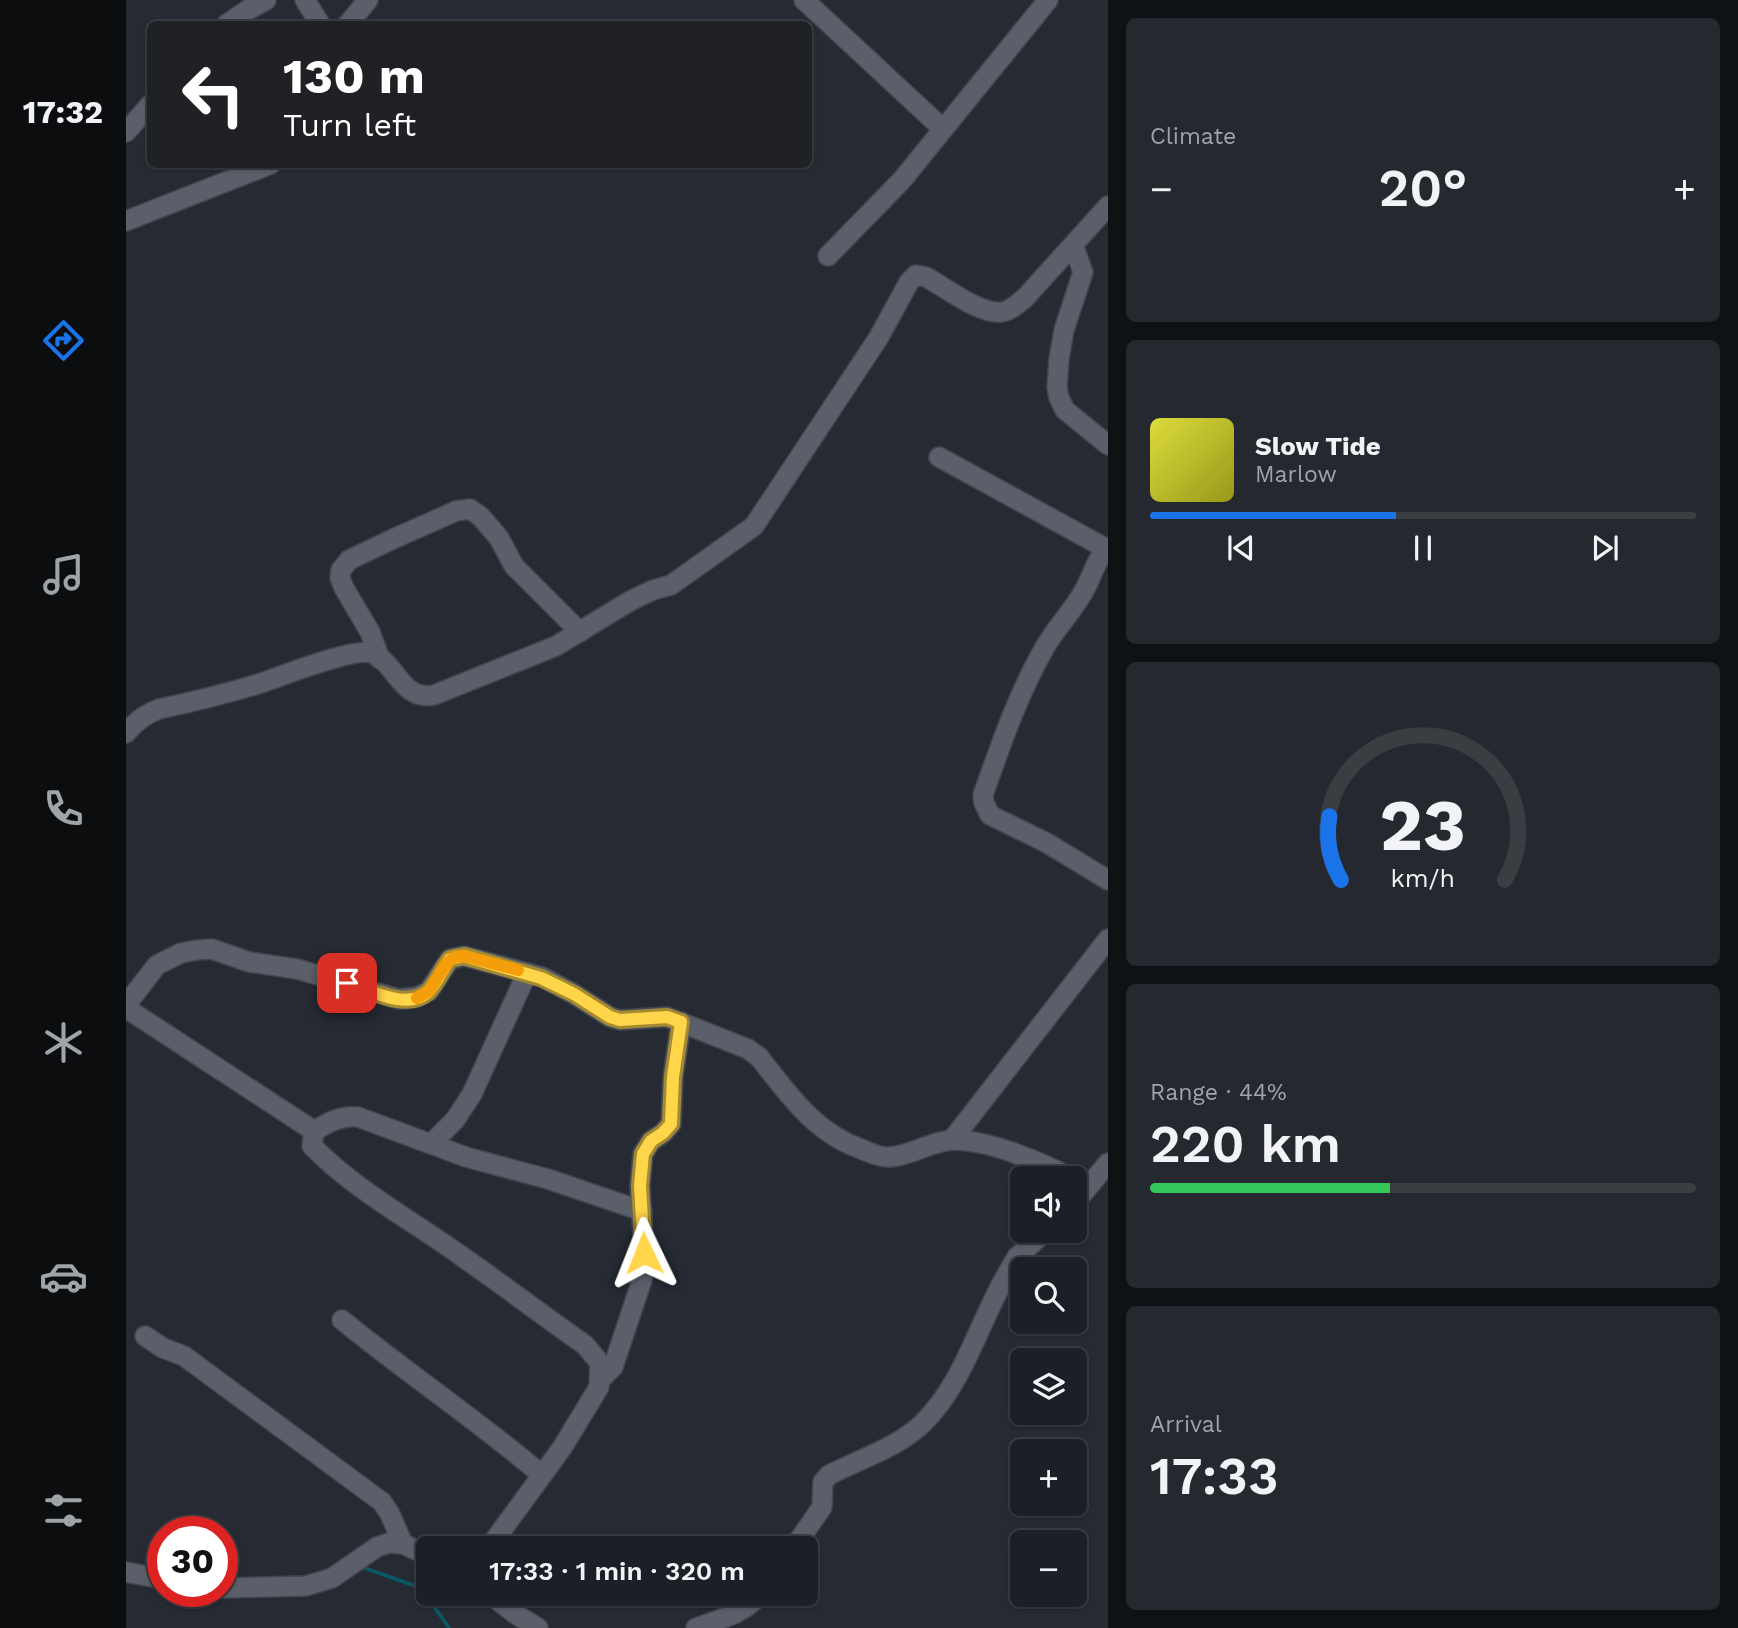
<!DOCTYPE html>
<html lang="en">
<head>
<meta charset="utf-8">
<style>
  body { margin:0; font-family:"Work Sans",sans-serif; background:#25282e; color:#f1f3f6; height:100vh; display:flex; flex-direction:column; font-size:26px; white-space:nowrap }
  * { box-sizing:border-box; margin:0 }
  p { font-size:23px; color:#a0a3a7 }
  .icon { flex:none; width:38px; height:38px; fill:none; stroke:currentColor; stroke-width:2; stroke-linecap:round; stroke-linejoin:round }
  .map { position:relative; flex:1; overflow:hidden }
  .details { display:flex; flex-direction:column; gap:18px; padding:18px; background:#0f1215; width:630px }
  .details>* { flex:none }
  .banner { position:absolute; left:21px; top:21px; width:665px; height:147px; border-radius:10px; box-shadow:0 2px 5px #0004,0 0 0 2px #3a3e43; background:#202124; color:#fff; overflow:hidden }
  .controls { position:absolute; left:884px; top:1166px; display:grid; gap:14px }
  .controls a { display:grid; place-items:center; width:77px; height:77px; border-radius:10px; background:#1c2026; box-shadow:0 2px 5px #0004,0 0 0 2px #3a3e43; font-size:35px }
  .speed { position:absolute; left:21px; top:1516px; display:flex; gap:14px; font-size:35px; font-weight:700; text-align:center }
  .speed>* { display:grid; place-content:center; width:91px; height:91px; border-radius:50%; background:#1c2026; box-shadow:0 2px 5px #0004,0 0 0 2px #3a3e43; line-height:1 }
  .speed .limit { border:10px solid #d22; background:#fff; color:#111 }
  .pin { position:absolute; display:grid; place-items:center; width:60px; height:60px; color:#fff; margin:-30px; border-radius:14px; box-shadow:0 4px 10px #0006 }
  .me { position:absolute; width:77px; margin:-38px; rotate:358deg; stroke-linejoin:round; filter:drop-shadow(0 0 5px #0008) }
  .turn { display:flex; align-items:center; gap:24px; height:147px; padding:0 21px; font-size:32px }
  .turn .icon { width:91px; height:91px; stroke-width:2.5 }
  .turn b { display:block; font-size:49px; line-height:60px }
  .big { font-size:52px; font-weight:600; line-height:1.1 }
  .details .widget { flex:1; display:flex; flex-direction:column; justify-content:center; gap:10px; min-width:0; padding:0 24px; border-radius:10px; background:#25282e }
  .details .dial { align-items:center; gap:0 }
  .dial svg { height:182px; overflow:visible; fill:none; stroke:#3a3e43; stroke-width:7; stroke-linecap:round; text-anchor:middle }
  .dial text { fill:#f1f3f6; stroke:none }
  .song { display:flex; align-items:center; gap:21px }
  .cover { width:84px; height:84px; border-radius:10px; background:linear-gradient(135deg,hsl(60 70% 55%),hsl(60 70% 35%)) }
  .played { height:7px; border-radius:4px; background:linear-gradient(90deg,#1a73e8 45%,#3a3e43 45%) }
  .keys { display:flex; justify-content:space-around; direction:ltr }
  .heat { display:flex; justify-content:space-between; align-items:center; font-size:38px; direction:ltr }
  .charge { height:10px; border-radius:5px; background:linear-gradient(90deg,#34c759 44%,#3a3e43 0) }
  .trip { position:absolute; left:290px; top:1536px; width:402px; height:70px; border-radius:10px; background:#1c2026; box-shadow:0 2px 5px #0004,0 0 0 2px #3a3e43; font-weight:600; line-height:70px; text-align:center }
  main { display:flex; flex:1; min-height:0 }
  .tab-bar { display:flex; flex-direction:column; width:126px; justify-content:space-around; align-items:center; background:#0b0d0f; color:#a0a3a7 }
  .tab-bar .icon { width:49px; height:49px }
  .tab-bar .active { color:#1a73e8 }
  .tab-bar b { font-size:32px; color:#f1f3f6 }
  .map>svg:first-child { display:block }
  .lines { fill:none; stroke-linecap:round; stroke-linejoin:round }
  .stream { stroke:#085963; stroke-width:3.5 }
  .minor-casing { stroke:#42454e; stroke-width:22 }
  .minor { stroke:#5a5f6a; stroke-width:19 }
  .route-casing { stroke:#a68a30; stroke-width:18 }
  .route { stroke:#ffd54a; stroke-width:12 }
  .slow { stroke:#f59e0b; stroke-width:12 }
</style>
</head>
<body>
<main>
<nav class="tab-bar">
<b>17:32</b>
<svg class="icon active" aria-label="directions" viewBox="0 0 24 24"><path d="M12 3l9 9-9 9-9-9zM9 14v-3h6M13 9l2 2-2 2"/></svg>
<svg class="icon" aria-label="music" viewBox="0 0 24 24"><path d="M9 18V5l10-2v13"/><circle cx="6" cy="18" r="3"/><circle cx="16" cy="16" r="3"/></svg>
<svg class="icon" aria-label="phone" viewBox="0 0 24 24"><path d="M5 4h4l2 5-3 2q2 4 5 5l2-3 5 2v4C11 20 4 13 5 4z"/></svg>
<svg class="icon" aria-label="climate" viewBox="0 0 24 24"><path d="M12 3v18M4 7l16 10M4 17L20 7"/></svg>
<svg class="icon" aria-label="car" viewBox="0 0 24 24"><path d="M5 17H2v-5l4-1 3-4h7l3 4 3 1v5h-3M9 17h6M6 11h13"/><circle cx="7" cy="17" r="2"/><circle cx="17" cy="17" r="2"/></svg>
<svg class="icon" aria-label="filters" viewBox="0 0 24 24"><path d="M4 7h16M4 17h16"/><circle cx="9" cy="7" r="2"/><circle cx="15" cy="17" r="2"/></svg>
</nav>
<div class="map">
<svg width="982" height="1628" viewBox="0 0 982 1628">
  <rect width="100%" height="100%" fill="#252a33"/>
  <g class="lines">
    <!-- stream -->
    <polyline class="stream" points="236,1567 295,1588 323,1628"/>
    <defs>
      <g id="minor">
        <polyline points="179,0 194,24"/>
        <polyline points="678,0 817,129"/>
        <polyline points="101,24 120,11 140,0"/>
        <polyline points="222,24 242,0"/>
        <polyline points="0,132 24,105"/>
        <polyline points="0,221 145,164"/>
        <polyline points="947,245 957,272 938,330 933,359 931,387 933,398 939,410 982,445"/>
        <polyline points="702,256 776,180 922,0"/>
        <polyline points="813,457 981,549"/>
        <path d="M982,548C970,557 965,581 956,594C945,613 930,628 919,647C892,694 875,744 857,795L858,803L864,815L921,843L982,880"/>
        <polyline points="254,659 244,632 218,588 214,578 215,570 223,560 267,539 330,511 344,509 355,517 373,538 388,566 454,632"/>
        <path d="M0,733C10,721 19,714 33,709C66,702 99,694 132,684C154,677 225,648 245,653C269,660 275,702 308,695L430,646L504,601L527,590L545,585L628,526L753,337L783,282L790,275L800,277C819,287 854,315 876,312C885,311 892,303 899,298L982,206"/>
        <path d="M0,1005L31,965L55,953L71,950L86,949L123,962L171,969L273,999L291,997L303,991L324,959L338,956L416,977L448,994L484,1017L494,1020L541,1017L622,1049L633,1057C662,1094 689,1133 735,1149C743,1152 752,1157 761,1157C784,1157 806,1140 829,1140C867,1141 912,1161 946,1178"/>
        <path d="M0,1008L188,1131L186,1146C231,1192 289,1222 341,1260C381,1288 419,1317 459,1345L474,1363L473,1387L436,1448L362,1549"/>
        <path d="M188,1131C203,1122 215,1115 232,1117L340,1157L422,1179L516,1211"/>
        <polyline points="826,1140 982,939"/>
        <polyline points="305,1144 329,1120 346,1094 401,973"/>
        <polyline points="948,1204 982,1163"/>
        <path d="M216,1320C281,1373 351,1420 416,1475"/>
        <polyline points="19,1336 37,1348 58,1356 256,1502 264,1514 277,1544"/>
        <polyline points="475,1379 487,1367 516,1280 518,1253 514,1186 517,1154 525,1141 537,1133 545,1124 547,1077 555,1022"/>
        <path d="M667,1549L696,1507L697,1482L703,1475C734,1459 771,1448 797,1423C839,1382 854,1318 884,1269L891,1257L921,1230"/>
        <polyline points="0,1572 37,1579"/>
        <polyline points="96,1588 180,1586 206,1578 251,1547 263,1543 277,1544 303,1556"/>
        <polyline points="364,1594 388,1613 412,1628"/>
        <path d="M570,1628C592,1620 620,1613 634,1594"/>
      </g>
    </defs>
    <!-- minor casing -->
    <use href="#minor" class="minor-casing"/>
    <!-- minor -->
    <use href="#minor" class="minor"/>
  </g>
  <g class="lines">
    <defs>
      <path id="route" d="M221,983C244,990 281,1011 302,992C311,983 316,969 324,959L338,956L415,978L448,994L484,1017L494,1020L541,1017L555,1022L547,1077L545,1124L537,1133L525,1141L517,1154L514,1186L518,1253"/>
    </defs>
    <!-- route casing -->
    <use href="#route" class="route-casing"/>
    <!-- route -->
    <use href="#route" class="route"/>
    <!-- slow -->
    <polyline class="slow" points="291,998 303,991 320,964 328,957 338,956 392,970"/>
  </g>
</svg>
<div class="controls">
<a><svg class="icon" aria-label="sound" viewBox="0 0 24 24"><path d="M4 9h4l5-4v14l-5-4H4zM17 9q2 3 0 6"/></svg></a>
<a><svg class="icon" aria-label="search" viewBox="0 0 24 24"><circle cx="10" cy="10" r="6"/><path d="M15 15l6 6"/></svg></a>
<a><svg class="icon" aria-label="layers" viewBox="0 0 24 24"><path d="M12 4l9 5-9 5-9-5zM3 14l9 5 9-5"/></svg></a>
<a>+</a>
<a>−</a>
</div>
<div class="speed"><div class="limit">30</div></div>
<div class="pin" style="left:221px;top:983px;background:#d93025"><svg class="icon" aria-label="arrive" viewBox="0 0 24 24"><path d="M6 21V4h12l-3 4 3 4H6"/></svg></div>
<svg class="me" style="left:518px;top:1253px" viewBox="-20 -20 40 40"><path d="M0-17L14 15 0 8-14 15z" fill="#ffd54a" stroke="#fff" stroke-width="4"/></svg>
<div class="trip">17:33 · 1 min · 320 m</div>
<div class="banner">
<div class="turn"><svg class="icon" aria-label="left" viewBox="0 0 24 24"><path d="M17 20v-9H6M10 6l-5 5 5 5"/></svg><div><b>130 m</b>Turn left</div></div>
</div>
</div>
<section class="details">
<div class="widget"><p>Climate</p>
<div class="heat"><a>−</a><b class="big">20°</b><a>+</a></div>
</div>
<div class="widget">
<div class="song"><i class="cover"></i><div><b>Slow Tide</b><p>Marlow</p></div></div>
<div class="played"></div>
<div class="keys"><svg class="icon" aria-label="previous" viewBox="0 0 24 24"><path d="M18 5L8 12l10 7zM5 5v14"/></svg><svg class="icon" aria-label="pause" viewBox="0 0 24 24"><path d="M8 5v14M16 5v14"/></svg><svg class="icon" aria-label="next" viewBox="0 0 24 24"><path d="M6 5l10 7-10 7zM19 5v14"/></svg></div>
</div>
<div class="widget dial"><svg viewBox="0 0 100 80">
<path d="M14 69A42 42 0 1 1 86 69"/>
<path d="M14 69A42 42 0 0 1 9 41" stroke="#1a73e8"/>
<text x="50" y="56" font-size="32" font-weight="700">23</text>
<text x="50" y="72" font-size="11">km/h</text>
</svg></div>
<div class="widget"><p>Range · 44%</p><b class="big">220 km</b><div class="charge"></div></div>
<div class="widget"><p>Arrival</p><b class="big">17:33</b></div>
</section>
</main>
</body>
</html>
